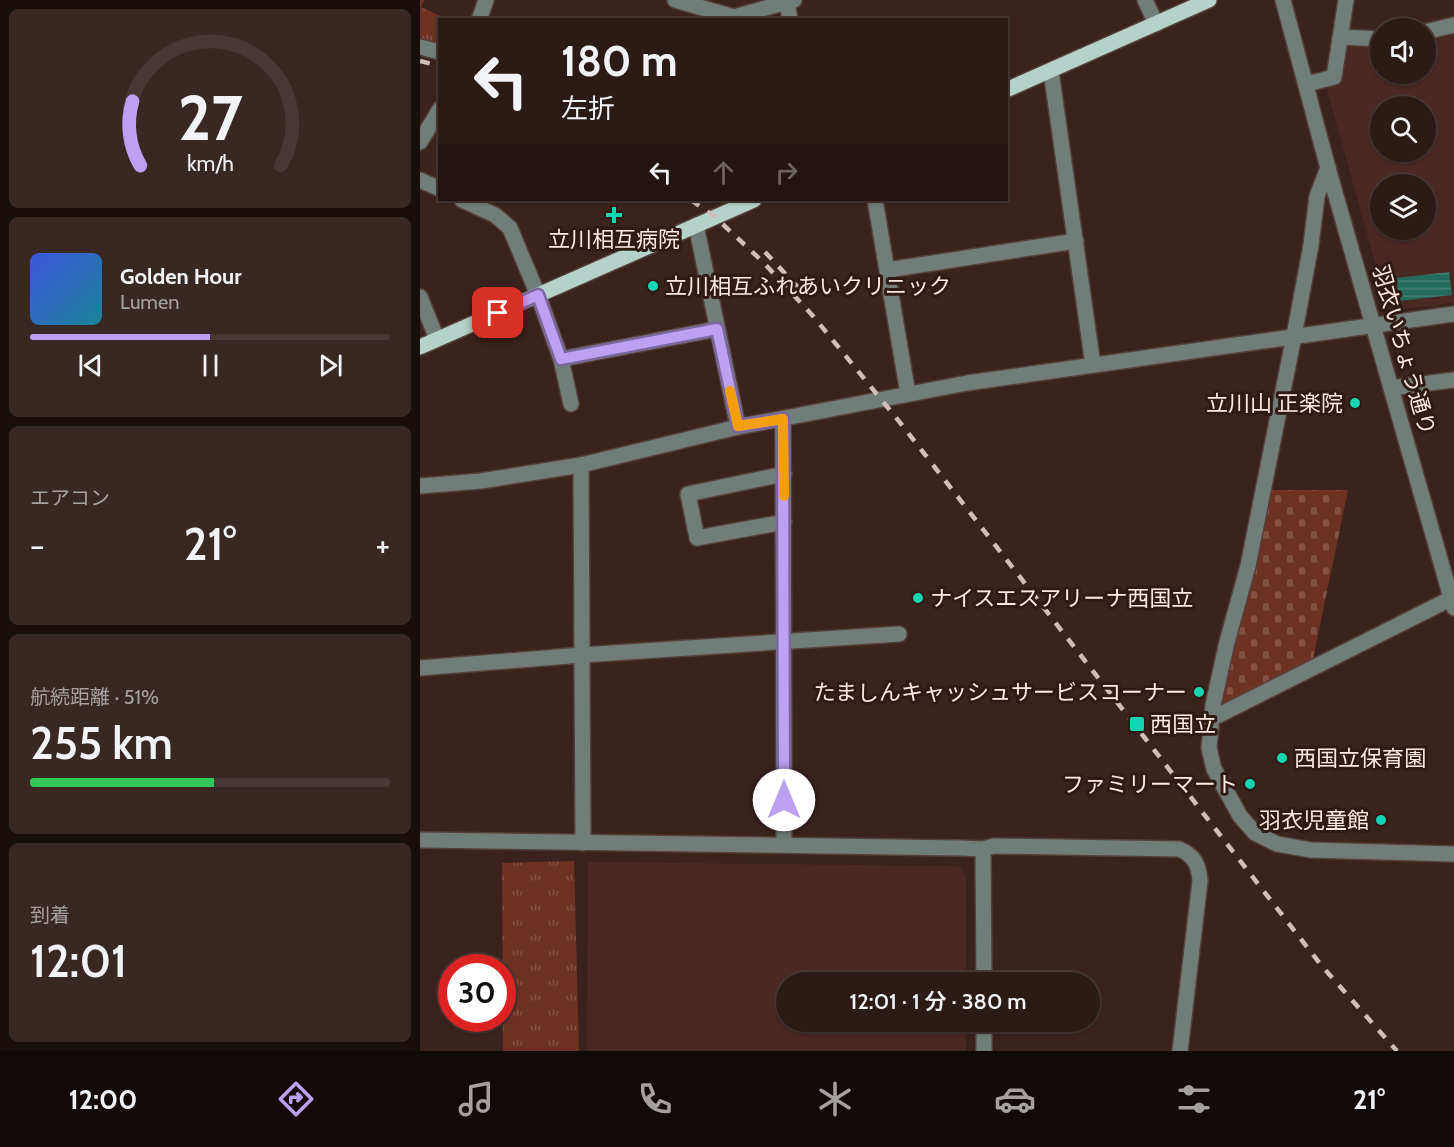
<!DOCTYPE html>
<html lang="ja">
<head>
<meta charset="utf-8">
<style>
  body { margin:0; font-family:Cabin,"Noto Sans JP",sans-serif; background:#382723; color:#f1f3f6; height:100vh; display:flex; flex-direction:column; font-size:22px; white-space:nowrap }
  * { box-sizing:border-box; margin:0 }
  p { font-size:20px; color:#a6a1a1 }
  .icon { flex:none; width:33px; height:33px; fill:none; stroke:currentColor; stroke-width:2; stroke-linecap:round; stroke-linejoin:round }
  .map { position:relative; flex:1; overflow:hidden }
  .panel { display:flex; flex-direction:column; gap:9px; padding:9px; background:#180e0c; width:420px }
  .panel>* { flex:none }
  .top-card { position:absolute; left:18px; top:18px; width:570px; height:183px; border-radius:0px; box-shadow:0 2px 4px #0004,0 0 0 2px #483835; background:#2c1a16; color:#f1f3f6; overflow:hidden }
  .tools { position:absolute; left:950px; top:18px; display:grid; gap:12px }
  .tools a { display:grid; place-items:center; width:66px; height:66px; border-radius:50%; background:#2c1a16; box-shadow:0 2px 4px #0004,0 0 0 2px #483835; font-size:30px }
  .speed { position:absolute; left:18px; top:954px; display:flex; gap:12px; font-size:30px; font-weight:700; text-align:center }
  .speed>* { display:grid; place-content:center; width:78px; height:78px; border-radius:50%; background:#2c1a16; box-shadow:0 2px 4px #0004,0 0 0 2px #483835; line-height:1 }
  .speed .limit { border:9px solid #d22; background:#fff; color:#111 }
  .pin { position:absolute; display:grid; place-items:center; width:51px; height:51px; color:#fff; margin:-26px; border-radius:12px; box-shadow:0 3px 9px #0006 }
  .me { position:absolute; width:66px; margin:-33px; rotate:0deg; stroke-linejoin:round; filter:drop-shadow(0 0 4px #0008) }
  .turn { display:flex; align-items:center; gap:21px; height:126px; padding:0 24px; font-size:27px }
  .turn .icon { width:78px; height:78px; stroke-width:2.5 }
  .turn b { display:block; font-size:42px; line-height:51px }
  .lanes { display:flex; align-items:center; height:57px; padding:0 24px; background:#0003; justify-content:center; gap:30px; direction:ltr }
  .lanes .off { opacity:.35 }
  .big { font-size:45px; font-weight:600; line-height:1.1 }
  .panel .widget { flex:1; display:flex; flex-direction:column; justify-content:center; gap:9px; min-width:0; padding:0 21px; border-radius:9px; background:#382723 }
  .panel .dial { align-items:center; gap:0 }
  .dial svg { height:156px; overflow:visible; fill:none; stroke:#483835; stroke-width:7; stroke-linecap:round; text-anchor:middle }
  .dial text { fill:#f1f3f6; stroke:none }
  .song { display:flex; align-items:center; gap:18px }
  .cover { width:72px; height:72px; border-radius:9px; background:linear-gradient(135deg,hsl(230 70% 55%),hsl(190 70% 35%)) }
  .played { height:6px; border-radius:3px; background:linear-gradient(90deg,#bca0f2 50%,#483835 50%) }
  .keys { display:flex; justify-content:space-around; direction:ltr }
  .heat { display:flex; justify-content:space-between; align-items:center; font-size:33px; direction:ltr }
  .charge { height:9px; border-radius:4px; background:linear-gradient(90deg,#34c759 51%,#483835 0) }
  .trip { position:absolute; left:356px; top:972px; width:324px; height:60px; border-radius:30px; background:#2c1a16; box-shadow:0 2px 4px #0004,0 0 0 2px #483835; font-weight:600; line-height:60px; text-align:center }
  .tab-bar { display:flex; height:96px; justify-content:space-around; align-items:center; background:#120a09; color:#a6a1a1 }
  .tab-bar .icon { width:42px; height:42px }
  .tab-bar .current { color:#bca0f2 }
  .tab-bar b { font-size:27px; color:#f1f3f6 }
  main { display:flex; flex:1; min-height:0 }
  .map>svg:first-child { display:block }
  .built { fill:#492922; fill-rule:evenodd }
  .cemetery { fill:url(#cemetery-stones) }
  .park { fill:url(#park-tufts) }
  .water { fill:url(#water-rules) }
  .lines { fill:none; stroke-linecap:round; stroke-linejoin:round }
  .minor-casing { stroke:#563f39; stroke-width:18 }
  .major-casing { stroke:#563f39; stroke-width:18 }
  .minor { stroke:#707d79; stroke-width:15 }
  .major { stroke:#b4d2c9; stroke-width:15 }
  .rail { stroke:#d1beba; stroke-width:4.5; stroke-dasharray:10 10; stroke-linecap:butt }
  .route-casing { stroke:#7a689d; stroke-width:15 }
  .route { stroke:#bca0f2; stroke-width:10 }
  .slow { stroke:#f59e0b; stroke-width:10 }
  .poi-dot { fill:#13d5b3; stroke:#311a14; stroke-width:2 }
  .labels { text-anchor:middle; dominant-baseline:central; stroke-width:6; stroke-linejoin:round; paint-order:stroke }
  .poi-label { font-size:22px; fill:#fae9e5; stroke:#311a14; text-anchor:start }
  .street-label { font-size:22px; fill:#fae9e5; stroke:#311a14 }
</style>
</head>
<body>
<main>
<section class="panel">
<div class="widget dial"><svg viewBox="0 0 100 80">
<path d="M14 69A42 42 0 1 1 86 69"/>
<path d="M14 69A42 42 0 0 1 10 36" stroke="#bca0f2"/>
<text x="50" y="56" font-size="32" font-weight="700">27</text>
<text x="50" y="72" font-size="11">km/h</text>
</svg></div>
<div class="widget">
<div class="song"><i class="cover"></i><div><b>Golden Hour</b><p>Lumen</p></div></div>
<div class="played"></div>
<div class="keys"><svg class="icon" aria-label="previous" viewBox="0 0 24 24"><path d="M18 5L8 12l10 7zM5 5v14"/></svg><svg class="icon" aria-label="pause" viewBox="0 0 24 24"><path d="M8 5v14M16 5v14"/></svg><svg class="icon" aria-label="next" viewBox="0 0 24 24"><path d="M6 5l10 7-10 7zM19 5v14"/></svg></div>
</div>
<div class="widget"><p>エアコン</p>
<div class="heat"><a>−</a><b class="big">21°</b><a>+</a></div>
</div>
<div class="widget"><p>航続距離 · 51%</p><b class="big">255 km</b><div class="charge"></div></div>
<div class="widget"><p>到着</p><b class="big">12:01</b></div>
</section>
<div class="map">
<svg width="1034" height="1051" viewBox="0 0 1034 1051">
  <defs>
    <pattern id="cemetery-stones" width="16" height="16" patternUnits="userSpaceOnUse" patternTransform="scale(1.5)"><rect width="16" height="16" fill="#6d3224"/><path d="M2 7V4a2 2 0 0 1 4 0v3zM10 15v-3a2 2 0 0 1 4 0v3z" fill="#835044"/></pattern>
    <pattern id="park-tufts" width="24" height="20" patternUnits="userSpaceOnUse" patternTransform="scale(1.5)"><rect width="24" height="20" fill="#6d3224"/><path d="M3 7l-1-3M5 7V3M7 7l1-3M15 17l-1-3M17 17v-4M19 17l1-3" fill="none" stroke="#835044"/></pattern>
    <pattern id="water-rules" width="6" height="5" patternUnits="userSpaceOnUse" patternTransform="scale(1.5)"><rect width="6" height="5" fill="#246b5c"/><path d="M0 2.5h6" fill="none" stroke="#458073"/></pattern>
  </defs>
  <rect width="100%" height="100%" fill="#3b231d"/>
  <!-- built -->
  <g class="built">
    <path d="M1034,30V303L974,310L966,302L906,86L923,47L932,42L960,43V74H1005V36ZM960,106H1005V152H960ZM960,184H1005V230H960Z"/>
    <polygon points="168,862 538,866 546,876 546,982 366,982 366,1022 546,1022 546,1051 167,1051"/>
  </g>
  <!-- cemetery -->
  <polygon class="cemetery" points="850,490 928,490 893,659 799,707"/>
  <!-- park -->
  <g class="park">
    <polygon points="0,0 4,0 1,7 27,19 20,20 19,43 0,38"/>
    <polygon points="154,861 159,1051 83,1051 82,863"/>
  </g>
  <!-- water -->
  <polygon class="water" points="1029,272 1032,295 979,301 976,278"/>
  <g class="lines">
    <defs>
      <g id="minor">
        <polyline points="255,0 314,17 374,0"/>
        <polyline points="725,0 736,24"/>
        <polyline points="863,0 908,168 1034,608"/>
        <polyline points="367,2 370,20"/>
        <polyline points="59,20 66,0"/>
        <polyline points="1005,32 1034,25"/>
        <polyline points="920,37 960,39"/>
        <polyline points="0,47 20,52"/>
        <polyline points="631,71 673,365"/>
        <polyline points="887,84 914,77 926,0"/>
        <polyline points="0,142 20,109"/>
        <polyline points="908,168 897,196 891,245 874,336 828,566 807,642 793,705 789,748 794,769 820,816 835,833 857,844 891,850 1034,854"/>
        <polyline points="0,180 20,189"/>
        <polyline points="42,200 75,215 90,228 118,295 141,359 151,404"/>
        <polyline points="455,200 488,394"/>
        <polyline points="276,225 318,427"/>
        <polyline points="467,270 656,241"/>
        <polyline points="0,297 17,339"/>
        <polyline points="141,359 297,329"/>
        <polyline points="971,388 1034,380"/>
        <polyline points="363,419 364,845"/>
        <polyline points="161,465 163,843"/>
        <polyline points="364,474 268,494 277,538 364,522"/>
        <polyline points="0,486 61,481 161,465 318,427 547,383 1034,314"/>
        <polyline points="0,668 162,655 479,634"/>
        <polyline points="791,719 1034,597"/>
        <path d="M0,840L540,848L563,849L574,846L759,849C774,855 779,865 780,881L760,1051"/>
        <polyline points="563,849 564,982"/>
        <polyline points="564,1022 564,1051"/>
      </g>
      <g id="major">
        <polyline points="586,90 789,0"/>
        <polyline points="0,347 334,200"/>
      </g>
    </defs>
    <!-- minor casing -->
    <use href="#minor" class="minor-casing"/>
    <!-- major casing -->
    <use href="#major" class="major-casing"/>
    <!-- minor -->
    <use href="#minor" class="minor"/>
    <!-- major -->
    <use href="#major" class="major"/>
    <!-- rail -->
    <g class="rail">
      <polyline points="0,61 20,66"/>
      <polyline points="271,200 295,217 343,262 393,316 482,425 901,965 977,1051"/>
      <polyline points="345,252 386,296"/>
    </g>
  </g>
  <g class="lines">
    <defs>
      <polyline id="route" points="78,313 118,295 141,359 297,329 318,426 363,419 364,800"/>
    </defs>
    <!-- route casing -->
    <use href="#route" class="route-casing"/>
    <!-- route -->
    <use href="#route" class="route"/>
    <!-- slow -->
    <polyline class="slow" points="310,391 318,426 363,419 364,496"/>
  </g>
  <!-- markers -->
  <g class="poi-dot">
    <path d="M191 206h6v6h6v6h-6v6h-6v-6h-6v-6h6z"/>
    <circle cx="233" cy="286" r="6"/>
    <circle cx="935" cy="403" r="6"/>
    <circle cx="498" cy="598" r="6"/>
    <circle cx="779" cy="692" r="6"/>
    <rect x="709" y="716" width="16" height="16" rx="3"/>
    <circle cx="862" cy="758" r="6"/>
    <circle cx="830" cy="784" r="6"/>
    <circle cx="961" cy="820" r="6"/>
  </g>
  <g class="labels">
    <!-- poi labels -->
    <g class="poi-label">
      <text x="194" y="239" text-anchor="middle">立川相互病院</text>
      <text x="245" y="286">立川相互ふれあいクリニック</text>
      <text x="923" y="403" text-anchor="end">立川山 正楽院</text>
      <text x="510" y="598">ナイスエスアリーナ西国立</text>
      <text x="767" y="692" text-anchor="end">たましんキャッシュサービスコーナー</text>
      <text x="730" y="724">西国立</text>
      <text x="874" y="758">西国立保育園</text>
      <text x="818" y="784" text-anchor="end">ファミリーマート</text>
      <text x="949" y="820" text-anchor="end">羽衣児童館</text>
    </g>
    <!-- street labels -->
    <g class="street-label">
      <text transform="translate(984 350) rotate(74)">羽衣いちょう通り</text>
    </g>
  </g>
</svg>
<div class="tools">
<a><svg class="icon" aria-label="sound" viewBox="0 0 24 24"><path d="M4 9h4l5-4v14l-5-4H4zM17 9q2 3 0 6"/></svg></a>
<a><svg class="icon" aria-label="search" viewBox="0 0 24 24"><circle cx="10" cy="10" r="6"/><path d="M15 15l6 6"/></svg></a>
<a><svg class="icon" aria-label="layers" viewBox="0 0 24 24"><path d="M12 4l9 5-9 5-9-5zM3 14l9 5 9-5"/></svg></a>
</div>
<div class="speed"><div class="limit">30</div></div>
<div class="pin" style="left:78px;top:313px;background:#d93025"><svg class="icon" aria-label="arrive" viewBox="0 0 24 24"><path d="M6 21V4h12l-3 4 3 4H6"/></svg></div>
<svg class="me" style="left:364px;top:800px" viewBox="-20 -20 40 40"><circle r="19" fill="#fff"/><path d="M0-13L10 11 0 6-10 11z" fill="#bca0f2"/></svg>
<div class="trip">12:01 · 1 分 · 380 m</div>
<div class="top-card">
<div class="turn"><svg class="icon" aria-label="left" viewBox="0 0 24 24"><path d="M17 20v-9H6M10 6l-5 5 5 5"/></svg><div><b>180 m</b>左折</div></div>
<div class="lanes"><svg class="icon" aria-label="left" viewBox="0 0 24 24"><path d="M17 20v-9H6M10 6l-5 5 5 5"/></svg><svg class="icon off" aria-label="ahead" viewBox="0 0 24 24"><path d="M12 20V5M6 11l6-6 6 6"/></svg><svg class="icon off" aria-label="right" viewBox="0 0 24 24"><path d="M7 20v-9h11M14 6l5 5-5 5"/></svg></div>
</div>
</div>
</main>
<nav class="tab-bar">
<b>12:00</b>
<svg class="icon current" aria-label="directions" viewBox="0 0 24 24"><path d="M12 3l9 9-9 9-9-9zM9 14v-3h6M13 9l2 2-2 2"/></svg>
<svg class="icon" aria-label="music" viewBox="0 0 24 24"><path d="M9 18V5l10-2v13"/><circle cx="6" cy="18" r="3"/><circle cx="16" cy="16" r="3"/></svg>
<svg class="icon" aria-label="phone" viewBox="0 0 24 24"><path d="M5 4h4l2 5-3 2q2 4 5 5l2-3 5 2v4C11 20 4 13 5 4z"/></svg>
<svg class="icon" aria-label="climate" viewBox="0 0 24 24"><path d="M12 3v18M4 7l16 10M4 17L20 7"/></svg>
<svg class="icon" aria-label="car" viewBox="0 0 24 24"><path d="M5 17H2v-5l4-1 3-4h7l3 4 3 1v5h-3M9 17h6M6 11h13"/><circle cx="7" cy="17" r="2"/><circle cx="17" cy="17" r="2"/></svg>
<svg class="icon" aria-label="filters" viewBox="0 0 24 24"><path d="M4 7h16M4 17h16"/><circle cx="9" cy="7" r="2"/><circle cx="15" cy="17" r="2"/></svg>
<b>21°</b>
</nav>
</body>
</html>
